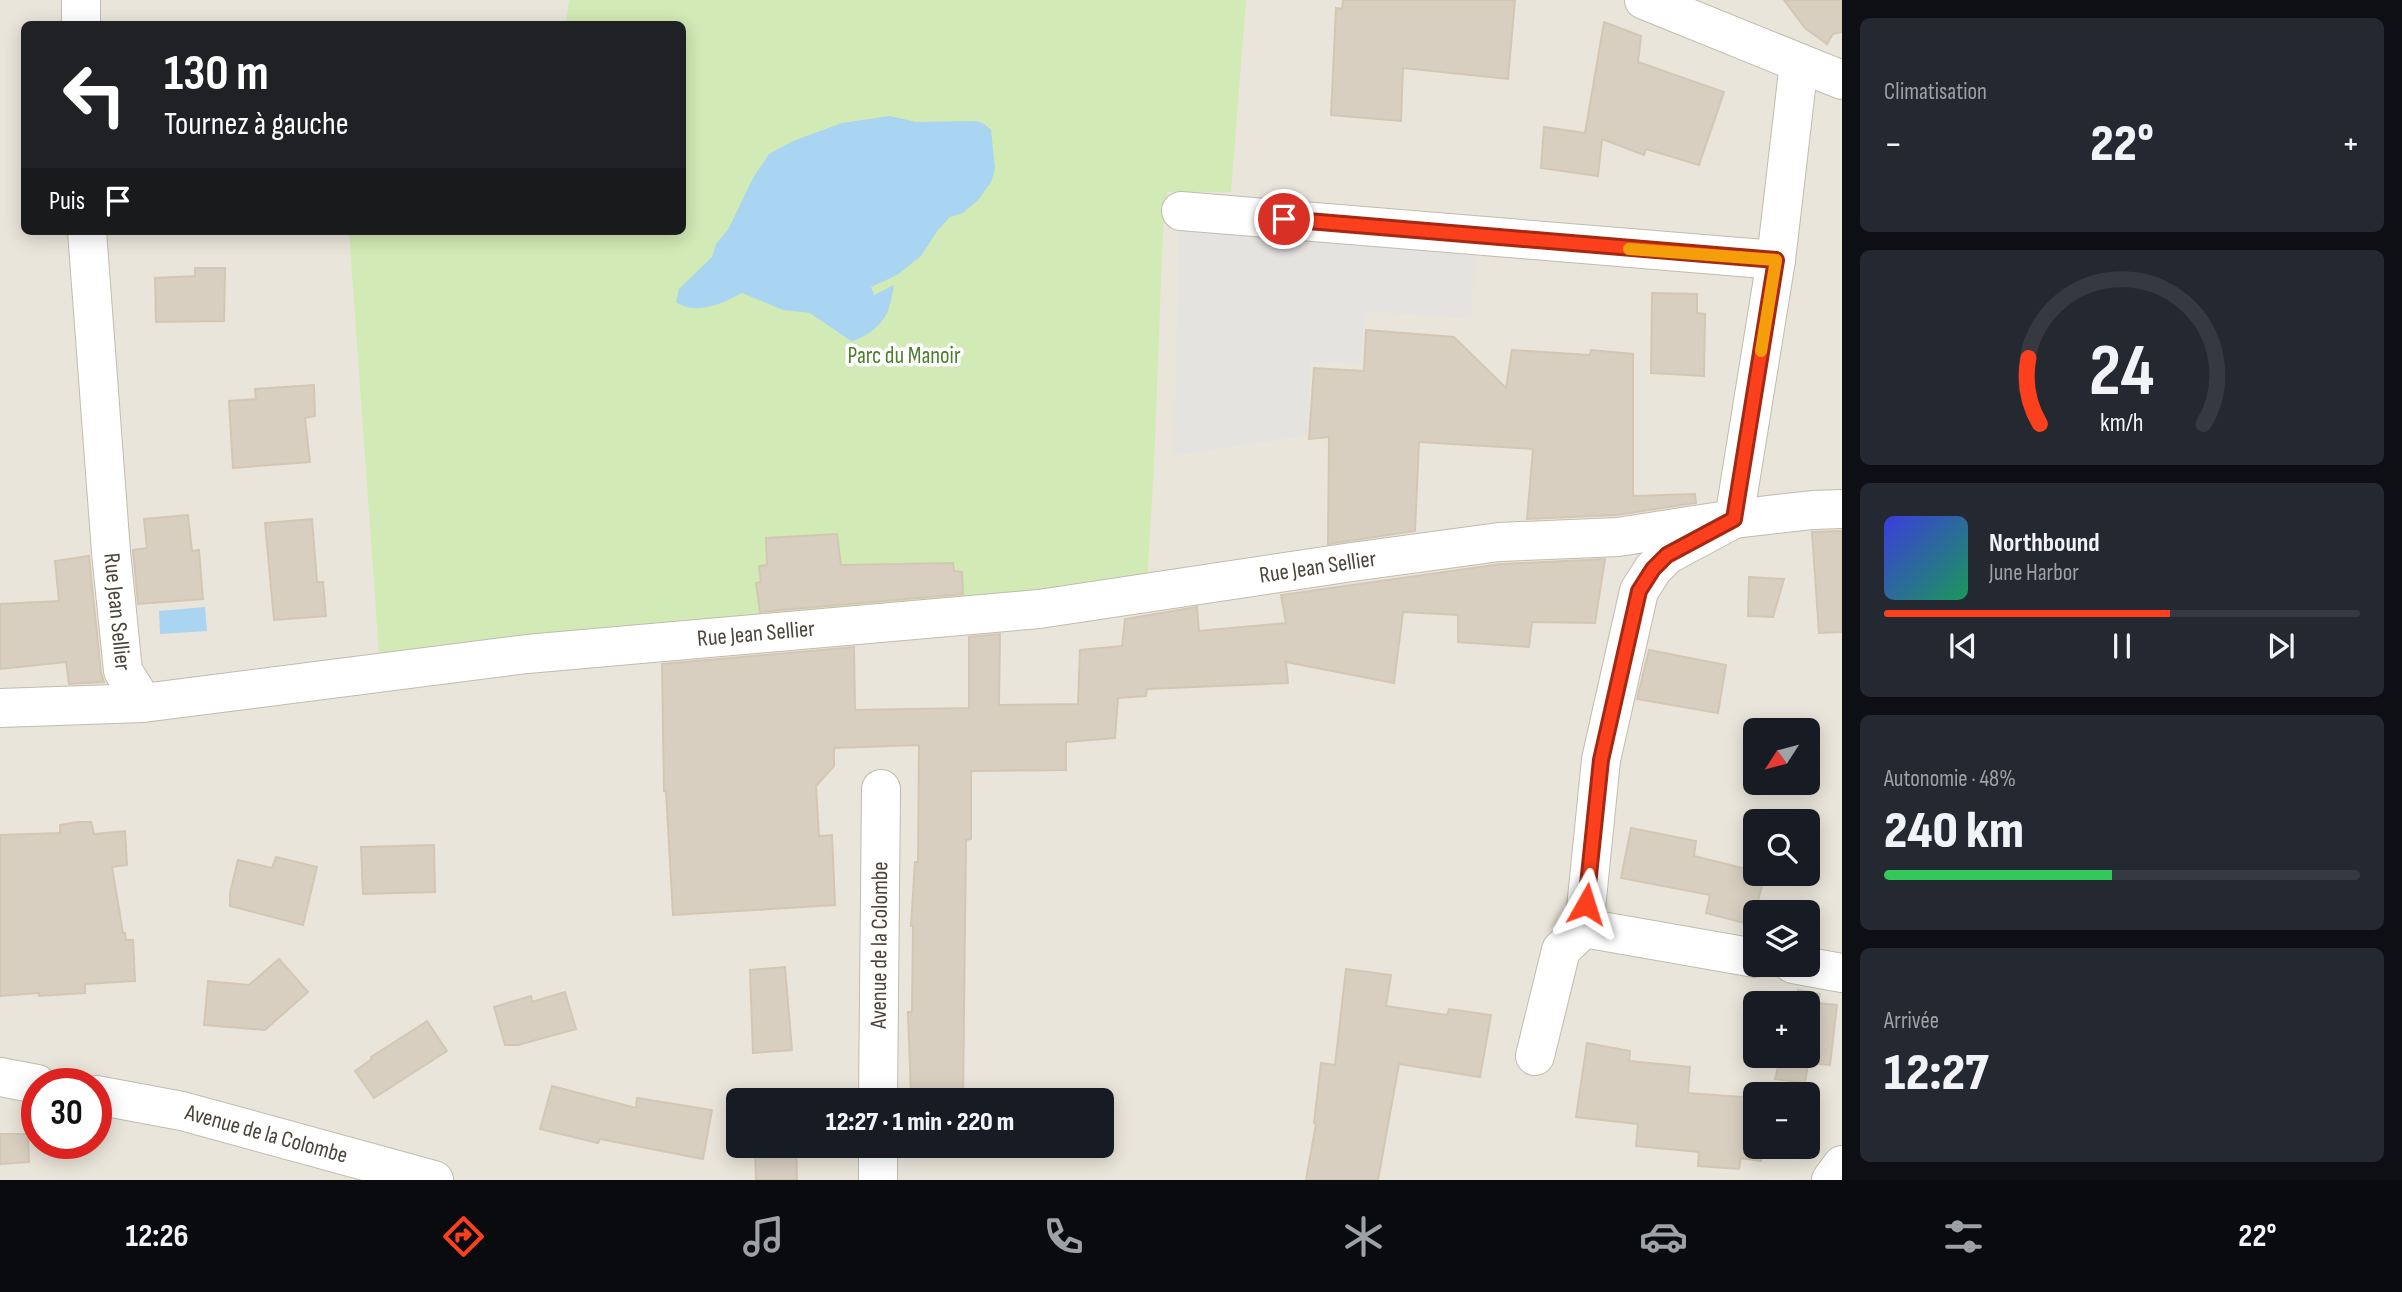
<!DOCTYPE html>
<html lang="fr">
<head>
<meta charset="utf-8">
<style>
  body { margin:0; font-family:"Sofia Sans Condensed",sans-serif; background:#242831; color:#f1f3f6; height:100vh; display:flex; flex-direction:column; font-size:26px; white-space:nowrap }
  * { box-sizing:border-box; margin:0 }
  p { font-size:23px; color:#9ea1a6 }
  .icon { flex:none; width:38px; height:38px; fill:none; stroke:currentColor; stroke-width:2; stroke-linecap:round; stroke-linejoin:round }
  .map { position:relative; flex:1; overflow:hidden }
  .details { display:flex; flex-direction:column; gap:18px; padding:18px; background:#0d0f14; width:560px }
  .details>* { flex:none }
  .guide { position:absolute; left:21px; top:21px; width:665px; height:214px; border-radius:10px; box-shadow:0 4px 18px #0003; background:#202124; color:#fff; overflow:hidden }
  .needle { width:46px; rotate:234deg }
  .fabs { position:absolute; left:1743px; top:718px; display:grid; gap:14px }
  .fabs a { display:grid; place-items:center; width:77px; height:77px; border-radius:10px; background:#171b24; box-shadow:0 4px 18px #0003; font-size:35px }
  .speed { position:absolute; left:21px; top:1068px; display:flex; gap:14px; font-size:35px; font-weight:700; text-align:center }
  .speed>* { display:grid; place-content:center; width:91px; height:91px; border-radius:50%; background:#171b24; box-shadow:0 4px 18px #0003; line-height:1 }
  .speed .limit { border:10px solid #d22; background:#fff; color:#111 }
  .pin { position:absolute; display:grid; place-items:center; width:60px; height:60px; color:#fff; margin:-30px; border:4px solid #fff; border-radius:50%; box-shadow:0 2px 7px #0007 }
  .me { position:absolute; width:77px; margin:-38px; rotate:6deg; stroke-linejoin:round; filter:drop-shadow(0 0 5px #0008) }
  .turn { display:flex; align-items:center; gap:24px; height:147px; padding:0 28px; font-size:32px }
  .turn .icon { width:91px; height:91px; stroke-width:2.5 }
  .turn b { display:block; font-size:49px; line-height:60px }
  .then { display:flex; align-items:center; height:66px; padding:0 28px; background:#0003; gap:14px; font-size:26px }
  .big { font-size:52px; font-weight:800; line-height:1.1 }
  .details .card { flex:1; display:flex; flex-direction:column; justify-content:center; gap:10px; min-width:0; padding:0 24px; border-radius:10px; background:#242831 }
  .details .dial { align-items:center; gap:0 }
  .dial svg { height:182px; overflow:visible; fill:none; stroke:#363941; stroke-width:7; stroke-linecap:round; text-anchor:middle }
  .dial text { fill:#f1f3f6; stroke:none }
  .song { display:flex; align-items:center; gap:21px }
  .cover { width:84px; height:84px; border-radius:10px; background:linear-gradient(135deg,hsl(240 70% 55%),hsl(150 70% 35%)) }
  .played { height:7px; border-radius:4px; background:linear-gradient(90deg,#fc3f1d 60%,#363941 60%) }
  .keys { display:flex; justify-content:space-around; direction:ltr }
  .heat { display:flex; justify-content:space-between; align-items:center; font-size:38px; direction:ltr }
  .charge { height:10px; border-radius:5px; background:linear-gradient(90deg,#34c759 48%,#363941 0) }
  .trip { position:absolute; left:726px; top:1088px; width:388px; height:70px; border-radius:10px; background:#171b24; box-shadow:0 4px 18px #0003; font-weight:800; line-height:70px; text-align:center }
  .tab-bar { display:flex; height:112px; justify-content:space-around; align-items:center; background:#090b0e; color:#9ea1a6 }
  .tab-bar .icon { width:49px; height:49px }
  .tab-bar .on { color:#fc3f1d }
  .tab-bar b { font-size:32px; color:#f1f3f6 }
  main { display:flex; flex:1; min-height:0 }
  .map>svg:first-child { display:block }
  .residential { fill:#eae5da; fill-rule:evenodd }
  .green { fill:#d2eab5 }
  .parking { fill:#e5e3e0 }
  .water { fill:#a9d4f2 }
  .building { fill:#d8cfc1; stroke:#d3c7b4; stroke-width:2 }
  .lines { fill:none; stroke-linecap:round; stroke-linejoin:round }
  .minor-casing { stroke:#c2bbae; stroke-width:40 }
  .minor { stroke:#fff; stroke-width:38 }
  .route-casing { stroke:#a42913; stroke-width:18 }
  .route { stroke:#fc3f1d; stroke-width:12 }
  .slow { stroke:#f59e0b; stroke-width:12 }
  .labels { text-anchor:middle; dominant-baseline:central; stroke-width:7; stroke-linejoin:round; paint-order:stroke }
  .park-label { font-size:23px; fill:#4a7f2a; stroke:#fff }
  .street-label { font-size:23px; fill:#4b4439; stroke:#fff }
</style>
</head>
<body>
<main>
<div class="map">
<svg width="1842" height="1180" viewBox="0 0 1842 1180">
  <rect width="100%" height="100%" fill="#f6f3ec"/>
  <!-- residential -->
  <path class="residential" d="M0,0H1842V1180H0ZM24,24H682V231H24ZM1755,730H1808V782H1755ZM1755,821H1808V873H1755ZM1755,912H1808V964H1755ZM1755,1003H1808V1055H1755ZM37,1083H96V1143H37ZM1755,1094H1808V1146H1755ZM738,1101H1102V1146H738Z"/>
  <!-- green -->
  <polygon class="green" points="569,0 1246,0 1231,192 1167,192 1163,231 1154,466 1147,582 964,605 379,653 349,231 682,231 682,24 566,24"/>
  <!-- parking -->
  <polygon class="parking" points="1179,228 1475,251 1471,319 1365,311 1360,363 1310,362 1308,435 1174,456"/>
  <!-- water -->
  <g class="water">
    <path d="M890,116L916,122L977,121L984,124L991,130L995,169L991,182L979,199L963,213L950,217L938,230L921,256L897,275L871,287L874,295L894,285C892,294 891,304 887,313C882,325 864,339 851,341L810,313L783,310L742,293C724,303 695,316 676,302L679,289L712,257L716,244L729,228L753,178L769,154L793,141L842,123Z"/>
    <polygon points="205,607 207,631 160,634 159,611"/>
  </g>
  <!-- building -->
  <g class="building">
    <polygon points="1343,0 1515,0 1508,79 1403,68 1401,121 1331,115 1336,8 1342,9"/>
    <polygon points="1784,0 1842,0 1842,32 1833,34 1827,44 1805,28"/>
    <polygon points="1604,22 1641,36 1638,62 1724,92 1699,165 1646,149 1644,155 1602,139 1598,176 1541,168 1544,127 1585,133"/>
    <polygon points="195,268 225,268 224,321 156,322 155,278 195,276"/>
    <polygon points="1652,293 1697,294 1697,313 1705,314 1704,376 1651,373"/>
    <polygon points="1366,330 1454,337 1506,388 1512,350 1590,355 1591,350 1633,354 1633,496 1695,494 1696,503 1616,515 1527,519 1533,449 1419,442 1415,531 1328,544 1329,437 1309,439 1314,368 1364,371"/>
    <polygon points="314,385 315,416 305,418 310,462 233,468 229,401 256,399 255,389"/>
    <polygon points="188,515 192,551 199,550 203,599 138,604 133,550 147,548 144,519"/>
    <polygon points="312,519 317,582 323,582 326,616 274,620 265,523"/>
    <polygon points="1842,531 1842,632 1819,633 1812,532"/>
    <polygon points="837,534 841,565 953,563 954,571 962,572 963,594 760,612 756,583 761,582 759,566 767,565 766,538"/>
    <polygon points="89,556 101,673 104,682 69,684 66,662 0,669 0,604 59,601 55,561"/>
    <polygon points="1605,559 1595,623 1532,622 1529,647 1458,642 1458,615 1403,612 1394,683 1286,662 1288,683 1147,689 1146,696 1118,698 1115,738 1066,742 1066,770 971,771 971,839 966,840 963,1097 911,1097 908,1012 912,1012 913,926 911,926 915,862 918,862 919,745 834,748 834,766 816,786 819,836 832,835 835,905 673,915 666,791 664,791 662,664 854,647 855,710 969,708 969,637 1000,634 999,705 1078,704 1080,650 1122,646 1125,619 1197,607 1199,631 1286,623 1281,595 1501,564"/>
    <polygon points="1749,577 1784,579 1773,617 1748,616"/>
    <polygon points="1649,650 1726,665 1718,713 1637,699"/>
    <polygon points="77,822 91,822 94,834 125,831 127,865 112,867 123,933 125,933 126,940 133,940 135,981 85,984 85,993 39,996 39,993 0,996 0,835 60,833 60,825"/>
    <polygon points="1631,828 1696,841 1694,856 1755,871 1755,873 1765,873 1752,925 1706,913 1710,895 1621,878"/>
    <polygon points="434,845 435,892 363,894 361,847"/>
    <polygon points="276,857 317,867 303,925 230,906 230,893 238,860 272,868"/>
    <polygon points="279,959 308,992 265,1030 204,1025 208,981 249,985"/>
    <polygon points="785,967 792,1050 753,1053 750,970"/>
    <polygon points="1346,969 1391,975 1386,1006 1447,1015 1449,1009 1491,1015 1480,1077 1399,1064 1378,1180 1306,1180 1316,1124 1314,1123 1321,1063 1335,1065"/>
    <polygon points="1798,990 1820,994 1818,1003 1837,1005 1830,1065 1808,1063 1805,1083 1775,1079 1781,1055 1808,1055 1808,1003 1795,1003"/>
    <polygon points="565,992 576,1029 518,1045 505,1045 494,1007 531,996 532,1002"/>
    <polygon points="427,1021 447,1051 374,1098 355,1071 372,1059 371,1057"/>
    <polygon points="1587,1043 1630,1051 1629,1061 1690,1067 1688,1093 1755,1098 1755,1146 1764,1146 1761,1161 1741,1158 1739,1169 1698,1166 1699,1152 1636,1146 1638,1124 1576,1117"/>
    <polygon points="552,1086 636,1108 637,1098 712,1110 703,1159 600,1139 598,1143 540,1129"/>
    <polygon points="0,1134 28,1134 29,1162 0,1164"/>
    <polygon points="755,1146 796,1146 797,1180 756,1180"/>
  </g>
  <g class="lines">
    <defs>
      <g id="minor">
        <polyline points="1644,0 1842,80"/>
        <polyline points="81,24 81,0"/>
        <polyline points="1181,211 1776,260"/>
        <path id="s1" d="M87,231L111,552L123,671L143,703"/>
        <path id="s2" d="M0,708L143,703L527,654L1039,609L1352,562L1499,542L1618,537L1734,519L1812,510L1842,509"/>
        <polyline points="1755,958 1584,928 1601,760 1639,591 1653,569 1667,555 1734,519 1776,260 1799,63"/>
        <polyline points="1793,964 1842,973"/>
        <polyline points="1535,1056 1561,950 1584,928"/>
        <polyline points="0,1077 37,1084"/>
        <path id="s3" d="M96,1095L182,1111L434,1180"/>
        <path id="s4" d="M878,1101L881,789"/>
        <polyline points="878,1180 878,1146"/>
        <polyline points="1831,1180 1842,1165"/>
      </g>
    </defs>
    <!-- minor casing -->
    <use href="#minor" class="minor-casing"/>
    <!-- minor -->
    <use href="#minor" class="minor"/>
  </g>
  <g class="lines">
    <defs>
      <polyline id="route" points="1284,219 1776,260 1734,519 1667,555 1653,569 1639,591 1601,760 1586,904"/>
    </defs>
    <!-- route casing -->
    <use href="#route" class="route-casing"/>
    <!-- route -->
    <use href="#route" class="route"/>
    <!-- slow -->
    <polyline class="slow" points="1629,249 1776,260 1761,351"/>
  </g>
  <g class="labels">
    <!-- park labels -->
    <g class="park-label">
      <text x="904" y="356">Parc du Manoir</text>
    </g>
    <!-- street labels -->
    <g class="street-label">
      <text stroke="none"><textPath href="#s2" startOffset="1326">Rue Jean Sellier</textPath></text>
      <text stroke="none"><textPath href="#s1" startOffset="382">Rue Jean Sellier</textPath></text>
      <text stroke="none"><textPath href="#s2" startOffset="760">Rue Jean Sellier</textPath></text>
      <text stroke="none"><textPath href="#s4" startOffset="156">Avenue de la Colombe</textPath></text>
      <text stroke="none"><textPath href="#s3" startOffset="175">Avenue de la Colombe</textPath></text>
    </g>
  </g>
</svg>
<div class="fabs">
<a><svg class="needle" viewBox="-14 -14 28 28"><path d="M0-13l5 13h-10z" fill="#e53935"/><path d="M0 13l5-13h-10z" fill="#9ea1a6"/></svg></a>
<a><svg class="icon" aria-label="search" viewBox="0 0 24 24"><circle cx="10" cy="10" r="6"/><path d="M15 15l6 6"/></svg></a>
<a><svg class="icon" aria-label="layers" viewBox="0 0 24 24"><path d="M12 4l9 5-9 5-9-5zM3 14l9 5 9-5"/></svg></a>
<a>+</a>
<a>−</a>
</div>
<div class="speed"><div class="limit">30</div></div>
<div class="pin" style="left:1284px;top:219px;background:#d93025"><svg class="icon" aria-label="arrive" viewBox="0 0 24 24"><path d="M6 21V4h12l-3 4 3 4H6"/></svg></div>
<svg class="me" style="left:1586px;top:904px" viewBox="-20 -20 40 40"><path d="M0-17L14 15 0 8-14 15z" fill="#fc3f1d" stroke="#fff" stroke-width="4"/></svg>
<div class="trip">12:27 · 1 min · 220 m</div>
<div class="guide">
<div class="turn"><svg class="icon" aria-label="left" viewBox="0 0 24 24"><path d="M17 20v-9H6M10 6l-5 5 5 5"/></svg><div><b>130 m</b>Tournez à gauche</div></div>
<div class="then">Puis<svg class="icon" aria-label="arrive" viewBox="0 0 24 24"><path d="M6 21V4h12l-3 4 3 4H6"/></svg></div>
</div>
</div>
<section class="details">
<div class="card"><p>Climatisation</p>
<div class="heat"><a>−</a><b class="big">22°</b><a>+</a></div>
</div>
<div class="card dial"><svg viewBox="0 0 100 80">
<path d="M14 69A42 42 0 1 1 86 69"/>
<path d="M14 69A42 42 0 0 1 9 40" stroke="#fc3f1d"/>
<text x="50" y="56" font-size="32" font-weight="700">24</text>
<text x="50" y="72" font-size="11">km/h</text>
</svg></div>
<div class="card">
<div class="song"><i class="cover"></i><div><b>Northbound</b><p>June Harbor</p></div></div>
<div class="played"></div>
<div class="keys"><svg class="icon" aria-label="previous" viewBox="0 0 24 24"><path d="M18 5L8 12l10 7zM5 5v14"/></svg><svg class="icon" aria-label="pause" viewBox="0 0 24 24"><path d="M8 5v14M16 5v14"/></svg><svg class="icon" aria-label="next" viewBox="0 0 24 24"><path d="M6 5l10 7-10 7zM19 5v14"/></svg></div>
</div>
<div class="card"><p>Autonomie · 48%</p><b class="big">240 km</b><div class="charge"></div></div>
<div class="card"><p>Arrivée</p><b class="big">12:27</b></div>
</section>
</main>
<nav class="tab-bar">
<b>12:26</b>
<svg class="icon on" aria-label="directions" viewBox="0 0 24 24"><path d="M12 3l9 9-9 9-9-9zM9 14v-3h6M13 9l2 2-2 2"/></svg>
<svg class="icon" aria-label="music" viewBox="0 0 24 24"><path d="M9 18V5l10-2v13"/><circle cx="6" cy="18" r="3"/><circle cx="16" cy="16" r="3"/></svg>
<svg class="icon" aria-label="phone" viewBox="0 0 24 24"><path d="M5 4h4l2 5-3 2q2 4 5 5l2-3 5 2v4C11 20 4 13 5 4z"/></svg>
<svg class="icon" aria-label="climate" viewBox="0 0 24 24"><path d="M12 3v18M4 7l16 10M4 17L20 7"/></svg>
<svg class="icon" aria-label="car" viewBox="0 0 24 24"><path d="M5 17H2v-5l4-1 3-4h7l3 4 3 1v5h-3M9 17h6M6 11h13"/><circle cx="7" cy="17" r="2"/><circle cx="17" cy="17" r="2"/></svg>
<svg class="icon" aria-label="filters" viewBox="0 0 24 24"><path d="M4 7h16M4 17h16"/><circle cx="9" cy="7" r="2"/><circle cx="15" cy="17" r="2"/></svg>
<b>22°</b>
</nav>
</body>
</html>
